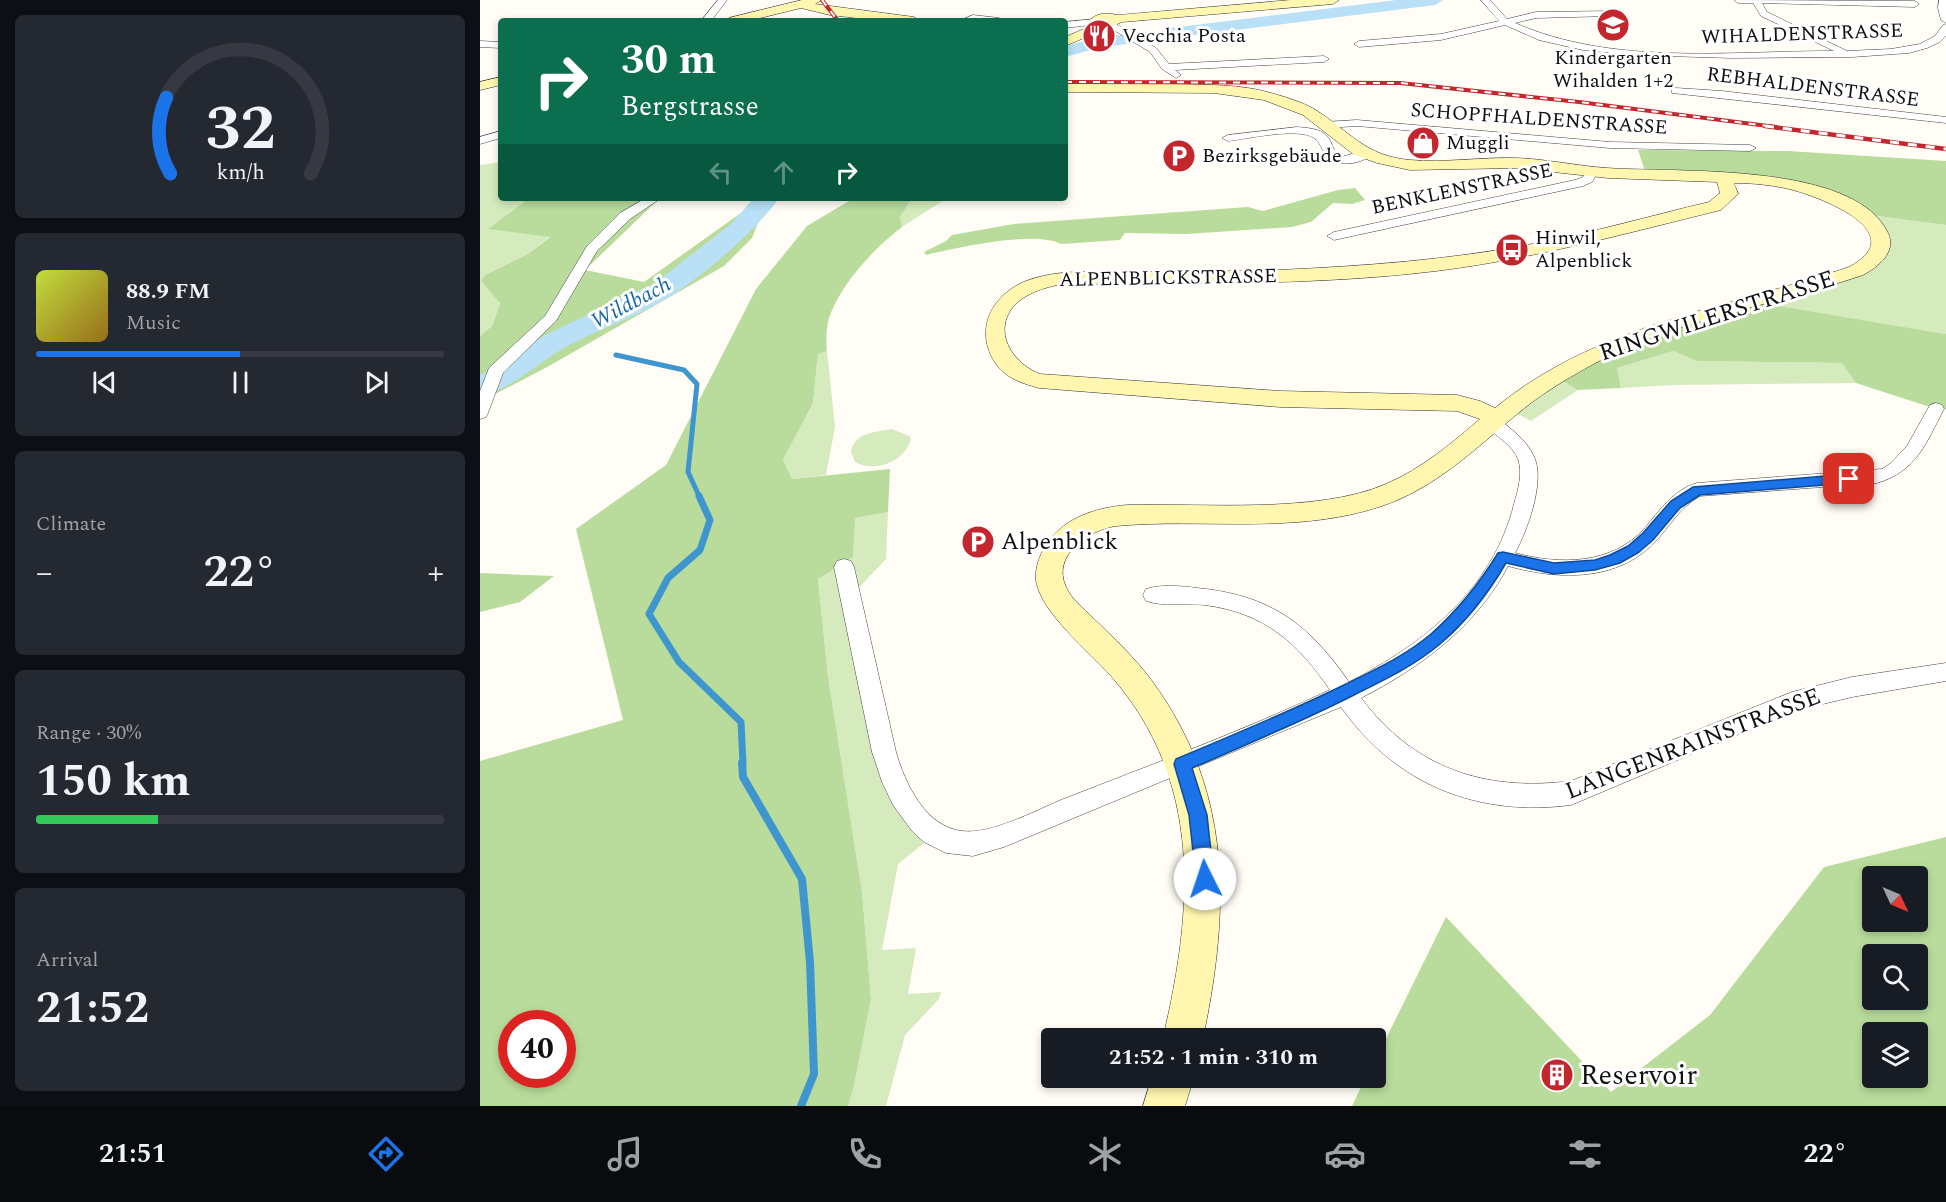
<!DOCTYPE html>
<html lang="en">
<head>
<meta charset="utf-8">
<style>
  body { margin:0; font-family:Spectral,serif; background:#242831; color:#f1f3f6; height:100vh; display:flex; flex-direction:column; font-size:22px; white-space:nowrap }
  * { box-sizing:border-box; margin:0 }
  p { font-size:20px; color:#9ea1a6 }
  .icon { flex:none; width:33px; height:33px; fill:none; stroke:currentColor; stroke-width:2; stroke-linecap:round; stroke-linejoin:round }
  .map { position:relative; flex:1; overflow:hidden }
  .panel { display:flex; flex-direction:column; gap:15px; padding:15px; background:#0d0f14; width:480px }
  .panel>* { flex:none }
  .top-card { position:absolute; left:18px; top:18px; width:570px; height:183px; border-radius:6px; box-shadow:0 3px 9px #0003; background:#0b6e4f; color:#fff; overflow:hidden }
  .needle { width:39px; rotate:134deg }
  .buttons { position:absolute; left:1382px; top:866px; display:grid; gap:12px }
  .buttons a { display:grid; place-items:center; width:66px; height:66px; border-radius:6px; background:#171b24; box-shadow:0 3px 9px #0003; font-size:30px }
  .speed { position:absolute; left:18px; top:1010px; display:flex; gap:12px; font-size:30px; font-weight:700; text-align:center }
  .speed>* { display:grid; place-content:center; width:78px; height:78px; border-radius:50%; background:#171b24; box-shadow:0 3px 9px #0003; line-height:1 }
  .speed .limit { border:9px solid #d22; background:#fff; color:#111 }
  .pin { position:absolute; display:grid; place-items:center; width:51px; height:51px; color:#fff; margin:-26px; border-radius:12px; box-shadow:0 3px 9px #0006 }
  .me { position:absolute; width:66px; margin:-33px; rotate:356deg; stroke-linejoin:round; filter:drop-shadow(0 0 4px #0008) }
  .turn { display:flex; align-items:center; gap:21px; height:126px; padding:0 24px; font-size:27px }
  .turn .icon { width:78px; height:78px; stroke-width:2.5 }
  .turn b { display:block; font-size:42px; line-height:51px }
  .lanes { display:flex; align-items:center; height:57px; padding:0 24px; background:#0003; justify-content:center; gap:30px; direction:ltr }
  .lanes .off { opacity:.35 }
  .big { font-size:45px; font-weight:700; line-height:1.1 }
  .panel .tile { flex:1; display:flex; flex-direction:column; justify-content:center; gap:9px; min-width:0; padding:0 21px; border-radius:9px; background:#242831 }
  .panel .dial { align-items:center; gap:0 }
  .dial svg { height:156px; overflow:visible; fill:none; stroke:#363941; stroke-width:7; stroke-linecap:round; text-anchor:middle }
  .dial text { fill:#f1f3f6; stroke:none }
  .song { display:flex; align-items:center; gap:18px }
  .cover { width:72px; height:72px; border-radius:9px; background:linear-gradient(135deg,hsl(70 70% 55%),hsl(40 70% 35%)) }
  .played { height:6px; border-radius:3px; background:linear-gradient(90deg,#1a73e8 50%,#363941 50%) }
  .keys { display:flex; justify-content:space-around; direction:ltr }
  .heat { display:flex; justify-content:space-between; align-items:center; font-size:33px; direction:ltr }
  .charge { height:9px; border-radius:4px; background:linear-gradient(90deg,#34c759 30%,#363941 0) }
  .trip { position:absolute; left:561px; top:1028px; width:345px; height:60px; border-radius:6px; background:#171b24; box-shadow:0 3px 9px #0003; font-weight:700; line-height:60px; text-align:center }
  .menu { display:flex; height:96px; justify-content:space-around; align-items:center; background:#090b0e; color:#9ea1a6 }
  .menu .icon { width:42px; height:42px }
  .menu .on { color:#1a73e8 }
  .menu b { font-size:27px; color:#f1f3f6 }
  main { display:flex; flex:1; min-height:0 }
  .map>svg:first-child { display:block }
  .green { fill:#d5ebbd }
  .forest { fill:#b9dc9c; fill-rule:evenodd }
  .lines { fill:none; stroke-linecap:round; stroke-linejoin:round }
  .stream-far2 { stroke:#3f96cf; stroke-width:5 }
  .stream-far1 { stroke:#3f96cf; stroke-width:7 }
  .stream { stroke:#3f96cf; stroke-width:8 }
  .river { fill:#b9e0f7; fill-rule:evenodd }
  .street-casing { stroke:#444; stroke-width:1 }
  .secondary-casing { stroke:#333; stroke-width:1 }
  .street { fill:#fff; fill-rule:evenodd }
  .secondary { fill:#fff6b0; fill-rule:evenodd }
  .rail-far1-casing { stroke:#c4262e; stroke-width:4 }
  .rail-casing { stroke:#c4262e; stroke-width:4.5 }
  .rail-far1 { stroke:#fff; stroke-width:2; stroke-dasharray:7; stroke-linecap:butt }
  .rail { stroke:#fff; stroke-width:3; stroke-dasharray:9; stroke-linecap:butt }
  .route { fill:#1a73e8; stroke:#114b97; stroke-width:1.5 }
  .labels { text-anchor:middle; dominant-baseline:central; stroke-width:6; stroke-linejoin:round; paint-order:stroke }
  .far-street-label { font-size:20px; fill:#111; stroke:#fff }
  .far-poi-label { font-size:20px; fill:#111; stroke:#fff; text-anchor:start }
  .far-water-label { font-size:22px; font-style:italic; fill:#1768a6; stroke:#fff }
  .street-label { font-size:24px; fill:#111; stroke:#fff }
  .poi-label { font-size:24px; fill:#111; stroke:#fff; text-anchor:start }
  .near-poi-label { font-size:28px; fill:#111; stroke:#fff; text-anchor:start }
</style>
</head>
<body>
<main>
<section class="panel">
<div class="tile dial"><svg viewBox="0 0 100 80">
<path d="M14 69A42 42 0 1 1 86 69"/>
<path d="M14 69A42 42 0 0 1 12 30" stroke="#1a73e8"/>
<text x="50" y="56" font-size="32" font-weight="700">32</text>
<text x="50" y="72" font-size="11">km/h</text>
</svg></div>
<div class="tile">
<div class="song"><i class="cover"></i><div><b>88.9 FM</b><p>Music</p></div></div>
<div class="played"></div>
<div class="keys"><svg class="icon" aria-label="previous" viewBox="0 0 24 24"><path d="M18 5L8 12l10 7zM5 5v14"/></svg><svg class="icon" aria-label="pause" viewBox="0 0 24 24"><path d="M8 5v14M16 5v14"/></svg><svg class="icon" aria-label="next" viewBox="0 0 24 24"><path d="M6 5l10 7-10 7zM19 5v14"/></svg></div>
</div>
<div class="tile"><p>Climate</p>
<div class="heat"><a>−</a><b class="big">22°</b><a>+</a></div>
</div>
<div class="tile"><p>Range · 30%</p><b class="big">150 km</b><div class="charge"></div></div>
<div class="tile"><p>Arrival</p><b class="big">21:52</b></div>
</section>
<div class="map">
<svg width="1466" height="1106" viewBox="0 0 1466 1106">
  <rect width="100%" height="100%" fill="#fffdf5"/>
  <!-- green -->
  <g class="green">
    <polygon points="21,162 21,198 49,198 9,228 70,236 48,254 5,275 2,281 20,302 12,326 0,336 0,165"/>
    <polygon points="432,198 467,198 422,227 420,217"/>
    <polygon points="1382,214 1466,225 1466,334 1276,302 1353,279 1399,254"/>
    <polygon points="347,351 355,427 346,475 312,479 303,460 333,403 338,353"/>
    <polygon points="1193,351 1217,361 1363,363 1376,383 1193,385 1141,388 1137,368"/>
    <polygon points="1076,377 1098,390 1051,421 1028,409"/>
    <path d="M412,429L429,436L431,439C424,462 396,473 375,462L371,452C374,432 396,432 412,429Z"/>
    <polygon points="408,512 406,559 370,597 404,752 455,834 418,864 402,950 436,948 428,994 461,992 459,999 425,1035 406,1106 368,1106 374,1086 391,999 382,892 348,676 338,578 373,557 374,518"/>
  </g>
  <!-- forest -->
  <g class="forest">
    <polygon points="1158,150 1308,151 1466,161 1466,225 1382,214 1324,187 1166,174"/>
    <path d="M875,188L885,200L872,204L853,203L831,222L812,227L707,234L645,233L640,240L581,244C555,230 475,248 446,255L444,252L466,241L472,235L534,224L768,207L783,211L858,190Z"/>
    <polygon points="49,198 180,198 105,270 164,282 282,198 299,198 283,210 272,238 244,266 69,366 0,402 0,336 12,326 20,303 1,281 5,275 48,254 70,237 8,229"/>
    <path d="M374,198H432L420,217L422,227C394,248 360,285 349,318C346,329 346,340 347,351L338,354L333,403L303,460L312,479L410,469L408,512L375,518L373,557L338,579L348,676L382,892L391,999L374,1086L368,1106H0V761L143,720L96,529L186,465L276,289L327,226ZM32,1023H82V1074H32Z"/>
    <polygon points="1276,302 1466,334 1466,409 1459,410 1376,383 1362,363 1217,361 1193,351 1137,368 1141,388 1098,390 1076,377 1103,360"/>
    <polygon points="0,573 74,576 40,602 0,612"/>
    <path d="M1466,837V1106H872L886,1077H896V1059L966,917L1131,1092L1230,1015L1344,867ZM1392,876H1437V921H1392ZM1392,954H1437V999H1392ZM1392,1032H1437V1077H1392Z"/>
  </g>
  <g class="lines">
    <!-- stream-far2 -->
    <polyline class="stream-far2" points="136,355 204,370 217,384 208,472 220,498"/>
    <!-- stream-far1 -->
    <polyline class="stream-far1" points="219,496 230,520 220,550 188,578 169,614 199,662 261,722 263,764"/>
    <!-- stream -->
    <polyline class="stream" points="262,763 263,777 322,879 330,962 334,1074 321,1106"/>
    <!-- river -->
    <g class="river">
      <polygon points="916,0 963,0 955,5 691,38 685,37 682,33 685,29 691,28"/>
      <polygon points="661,32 667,33 670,37 667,41 618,48 585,57 585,46 616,38"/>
      <path d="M274,198H299C276,231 228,271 194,294C162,315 121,328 87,346C57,363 35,387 0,397V375L26,362L65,335L175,283L251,224Z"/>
    </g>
    <defs>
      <g id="street">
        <polygon points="238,0 247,0 231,21 221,21"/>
        <path d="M1001,0H1010L1027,19L1056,12L1134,11V15L1131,16L1056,18L1035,23C1133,66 1249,51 1354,51L1281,16L1273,3H1258L1254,0L1435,1L1439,4L1435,7L1282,3L1287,12L1367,51L1411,49L1440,44L1455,36L1463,25L1466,24V36L1460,42L1447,48L1429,53L1372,57L1252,58L1152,55L1103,50L1059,40L1025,25L961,40L879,47L874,44L879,41L961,34L1019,21Z"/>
        <polygon points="1459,0 1466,0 1466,23 1461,20 1458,8"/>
        <polygon points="493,15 519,18 524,21 479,21"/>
        <polygon points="616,19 619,20 619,24 585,28 585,22"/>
        <polygon points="627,22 633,22 676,48 689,64 844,56 849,59 844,62 695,70 701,75 696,78 682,69 670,52 627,26"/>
        <polygon points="0,41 21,42 21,48 0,47"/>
        <polygon points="1196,88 1242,91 1466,117 1466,123 1192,93 1192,89"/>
        <polygon points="877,120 1130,142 1270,145 1276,148 1270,151 1130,148 877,126 846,128 840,125 846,122"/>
        <path d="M817,127C826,128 840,128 847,136C853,143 852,151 861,157L886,150L892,154C880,165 860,167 847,157C842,151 840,141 834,138C818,127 767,139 748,141L742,138L748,135Z"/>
        <polygon points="21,131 21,138 0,144 0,137"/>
        <polygon points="1112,167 1118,171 1112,182 1103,186 854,240 847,236 854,232 1095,180 1103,177 1108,168"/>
        <polygon points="166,198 181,198 150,219 117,251 76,321 23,373 8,413 6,417 0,419 0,391 9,368 65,316 107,246 140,213"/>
        <path d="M1456,403L1462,405L1464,409C1446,443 1437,471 1397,483L1220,496C1200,507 1190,526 1175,542C1137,582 1078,580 1028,566C996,627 941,667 881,698C934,768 1004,792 1091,781L1312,692L1372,677L1466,663V681L1372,697L1314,711L1091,805C998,817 916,785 861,707L524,847L493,856L466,853L444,842L432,831L413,805L402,782L392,752L354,567L357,561L364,559L371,561L374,567L416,752C425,783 445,827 482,831C510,835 555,811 581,800C671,765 762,731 850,690C818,643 785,613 725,605C706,603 684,607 666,601L663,595L666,589C681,584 701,586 717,588C790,595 828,623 869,682C944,644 1013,589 1034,504C1038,490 1043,473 1038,459C1033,446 1017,436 1006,427L1004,423L1006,419C1016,416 1023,422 1031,429C1041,437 1052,448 1056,462C1063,487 1047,531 1035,553C1080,565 1132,565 1165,528C1180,510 1193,490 1217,483L1402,469L1411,463L1427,446L1450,405Z"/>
      </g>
      <g id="secondary">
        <polygon points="322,0 342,0 335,4 434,17 440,21 402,21 350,15 321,8 268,21 247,21 249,18"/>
        <path d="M811,0H859L853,4L642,22L585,46V37L611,26L613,25L609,21C616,13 627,12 637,15Z"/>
        <polygon points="21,77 21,85 0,90 0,82"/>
        <path d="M585,84C622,84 659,84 695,84C726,85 761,84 791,93C805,97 822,102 834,109C870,131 884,156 930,160C965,163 1001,157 1036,158C1066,159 1097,166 1127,168C1195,173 1374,161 1408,233C1417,252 1398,267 1383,275C1292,306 1192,320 1108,367C1083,381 1058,396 1036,415C994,450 955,488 902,506C816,535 724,518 636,526C609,530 571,555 586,587C591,599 604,609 613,618C634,638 655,658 672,681C753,792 750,909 723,1038H683C713,910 724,782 631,676C609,651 562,614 556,581C555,570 558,560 563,550C580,519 613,508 647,505C723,503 837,514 906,484C941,469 971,444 1000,419L977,411L800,407L559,388C541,383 525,378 514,361C494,328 513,294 546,281C578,269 612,272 645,272C696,271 748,272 799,270C884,266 969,260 1052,244C1111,233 1170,216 1229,202L1240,193L1237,182L1128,178L1037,168L930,170L897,163L873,154L823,115L784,100L734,93L585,92ZM1254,183C1273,183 1292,185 1309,189C1342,197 1433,233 1369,267C1248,308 1117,324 1015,408L1000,401L977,395L800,391L560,374C536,365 514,337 530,311C541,294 565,287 583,284C707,283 833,286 956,271C1053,259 1147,233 1241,210L1258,194Z"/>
        <polygon points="672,1077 714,1077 705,1106 663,1106"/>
      </g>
    </defs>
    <!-- street casing -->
    <use href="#street" class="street-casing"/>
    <!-- secondary casing -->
    <use href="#secondary" class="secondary-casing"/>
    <!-- street -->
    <use href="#street" class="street"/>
    <!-- secondary -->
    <use href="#secondary" class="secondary"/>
    <defs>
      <g id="rail-far1">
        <polyline points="342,0 358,21"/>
        <polyline points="585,82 920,83 1099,102 1296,127"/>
      </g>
      <polyline id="rail" points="1285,126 1466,149"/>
    </defs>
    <!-- rail-far1 casing -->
    <use href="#rail-far1" class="rail-far1-casing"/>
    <!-- rail casing -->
    <use href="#rail" class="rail-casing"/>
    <!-- rail-far1 -->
    <use href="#rail-far1" class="rail-far1"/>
    <!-- rail -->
    <use href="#rail" class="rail"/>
  </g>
  <!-- route -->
  <path class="route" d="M1369,474L1375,479L1369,483L1220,495L1200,508L1173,540L1158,553L1140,563L1115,570L1074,574L1026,563C1008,594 987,621 960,644C934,666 904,680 874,695C821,722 766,745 712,768L727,815L734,879L731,885L725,888L718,885L716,879L709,815L694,764L696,759C753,735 809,712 864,685C894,670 925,656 951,634C978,610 999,584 1018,553L1023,552L1074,563L1115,560L1130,555L1148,546L1163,533L1191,501L1213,487Z"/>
  <!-- icons -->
  <defs>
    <symbol id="school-disc" viewBox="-11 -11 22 22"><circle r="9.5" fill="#c4262e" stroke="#fff"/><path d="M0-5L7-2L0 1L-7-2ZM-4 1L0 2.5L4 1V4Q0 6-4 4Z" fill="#fff"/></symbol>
    <symbol id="restaurant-disc" viewBox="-11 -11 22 22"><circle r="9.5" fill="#c4262e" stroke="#fff"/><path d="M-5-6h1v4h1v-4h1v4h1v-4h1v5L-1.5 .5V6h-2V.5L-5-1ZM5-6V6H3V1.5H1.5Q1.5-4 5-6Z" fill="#fff"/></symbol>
    <symbol id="shop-disc" viewBox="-11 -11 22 22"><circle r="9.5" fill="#c4262e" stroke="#fff"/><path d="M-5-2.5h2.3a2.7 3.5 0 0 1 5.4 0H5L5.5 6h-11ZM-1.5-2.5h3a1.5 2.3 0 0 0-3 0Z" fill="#fff"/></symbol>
    <symbol id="parking-disc" viewBox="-11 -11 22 22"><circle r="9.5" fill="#c4262e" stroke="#fff"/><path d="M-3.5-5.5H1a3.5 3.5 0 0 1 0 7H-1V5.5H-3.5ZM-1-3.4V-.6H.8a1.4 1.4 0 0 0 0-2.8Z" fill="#fff"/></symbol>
    <symbol id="bus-disc" viewBox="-11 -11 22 22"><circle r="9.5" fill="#c4262e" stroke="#fff"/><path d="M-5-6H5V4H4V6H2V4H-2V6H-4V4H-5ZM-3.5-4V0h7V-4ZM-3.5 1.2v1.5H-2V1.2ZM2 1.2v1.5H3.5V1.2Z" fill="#fff"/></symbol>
    <symbol id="building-disc" viewBox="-11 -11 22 22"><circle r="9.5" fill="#c4262e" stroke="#fff"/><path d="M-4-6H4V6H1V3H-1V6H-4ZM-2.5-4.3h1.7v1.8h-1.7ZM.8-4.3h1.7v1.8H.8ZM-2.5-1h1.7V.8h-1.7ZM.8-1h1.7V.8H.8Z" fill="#fff"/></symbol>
  </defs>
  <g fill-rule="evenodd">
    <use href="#school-disc" x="1114" y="6" width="38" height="38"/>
    <use href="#restaurant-disc" x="600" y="17" width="38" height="38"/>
    <use href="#shop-disc" x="924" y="124" width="38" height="38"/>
    <use href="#parking-disc" x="680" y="137" width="38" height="38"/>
    <use href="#bus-disc" x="1013" y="231" width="38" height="38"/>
    <use href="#parking-disc" x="479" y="523" width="38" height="38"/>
    <use href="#building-disc" x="1058" y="1056" width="38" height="38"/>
  </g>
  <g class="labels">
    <!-- far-street labels -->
    <g class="far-street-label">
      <text transform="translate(1322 34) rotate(-2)">WIHALDENSTRASSE</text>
      <text transform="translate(1333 87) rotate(7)">REBHALDENSTRASSE</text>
      <text transform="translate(1059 119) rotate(4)">SCHOPFHALDENSTRASSE</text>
      <text transform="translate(982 189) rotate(-12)">BENKLENSTRASSE</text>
      <text transform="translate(688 278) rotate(-1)">ALPENBLICKSTRASSE</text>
    </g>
    <!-- far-poi labels -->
    <g class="far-poi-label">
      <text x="642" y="36">Vecchia Posta</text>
      <text x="1133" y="58" text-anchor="middle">Kindergarten<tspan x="1133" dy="23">Wihalden 1+2</tspan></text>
      <text x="966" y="143">Muggli</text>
      <text x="722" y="156">Bezirksgebäude</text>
      <text x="1055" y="238">Hinwil,<tspan x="1055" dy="23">Alpenblick</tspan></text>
    </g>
    <!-- far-water labels -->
    <g class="far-water-label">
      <text transform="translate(151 303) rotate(-28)">Wildbach</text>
    </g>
    <!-- street labels -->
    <g class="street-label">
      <text transform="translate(1237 316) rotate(-18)">RINGWILERSTRASSE</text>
      <text transform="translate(1213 744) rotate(-21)">LANGENRAINSTRASSE</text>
    </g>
    <!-- poi labels -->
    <g class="poi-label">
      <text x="521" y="542">Alpenblick</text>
    </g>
    <!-- near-poi labels -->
    <g class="near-poi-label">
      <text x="1100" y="1075">Reservoir</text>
    </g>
  </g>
</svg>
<div class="buttons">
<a><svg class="needle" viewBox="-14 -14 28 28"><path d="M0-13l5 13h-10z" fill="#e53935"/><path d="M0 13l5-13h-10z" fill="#9ea1a6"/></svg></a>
<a><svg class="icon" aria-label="search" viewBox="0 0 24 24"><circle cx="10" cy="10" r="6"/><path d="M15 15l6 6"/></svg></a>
<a><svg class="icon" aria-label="layers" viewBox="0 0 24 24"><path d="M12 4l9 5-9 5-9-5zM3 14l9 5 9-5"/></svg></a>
</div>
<div class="speed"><div class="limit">40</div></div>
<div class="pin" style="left:1369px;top:479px;background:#d93025"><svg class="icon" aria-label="arrive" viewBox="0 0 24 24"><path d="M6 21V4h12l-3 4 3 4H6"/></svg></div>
<svg class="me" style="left:725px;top:879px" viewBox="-20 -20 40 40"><circle r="19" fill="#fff"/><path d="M0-13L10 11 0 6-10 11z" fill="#1a73e8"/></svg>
<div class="trip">21:52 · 1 min · 310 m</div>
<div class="top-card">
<div class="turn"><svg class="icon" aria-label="right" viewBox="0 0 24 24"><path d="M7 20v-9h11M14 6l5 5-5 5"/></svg><div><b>30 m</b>Bergstrasse</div></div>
<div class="lanes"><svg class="icon off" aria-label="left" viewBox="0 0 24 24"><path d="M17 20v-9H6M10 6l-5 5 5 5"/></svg><svg class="icon off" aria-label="ahead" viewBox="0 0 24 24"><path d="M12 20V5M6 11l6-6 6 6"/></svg><svg class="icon" aria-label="right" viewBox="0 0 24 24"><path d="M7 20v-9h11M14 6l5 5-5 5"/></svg></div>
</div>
</div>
</main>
<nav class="menu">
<b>21:51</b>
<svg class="icon on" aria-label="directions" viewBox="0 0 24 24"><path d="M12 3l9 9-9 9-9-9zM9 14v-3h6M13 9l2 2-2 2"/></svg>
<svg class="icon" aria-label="music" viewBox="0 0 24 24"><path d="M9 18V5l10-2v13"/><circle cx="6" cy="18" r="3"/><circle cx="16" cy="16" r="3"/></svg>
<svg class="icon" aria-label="phone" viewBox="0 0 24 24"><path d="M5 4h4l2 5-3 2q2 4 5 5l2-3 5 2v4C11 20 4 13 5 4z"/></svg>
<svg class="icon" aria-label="climate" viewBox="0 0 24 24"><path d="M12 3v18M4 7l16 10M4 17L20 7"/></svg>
<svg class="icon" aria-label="car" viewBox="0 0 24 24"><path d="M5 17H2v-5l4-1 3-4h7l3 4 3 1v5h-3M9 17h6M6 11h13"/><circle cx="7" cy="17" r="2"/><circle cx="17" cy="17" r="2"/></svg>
<svg class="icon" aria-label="filters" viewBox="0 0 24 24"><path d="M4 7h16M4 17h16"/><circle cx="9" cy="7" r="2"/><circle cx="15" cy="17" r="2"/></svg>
<b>22°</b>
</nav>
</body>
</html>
